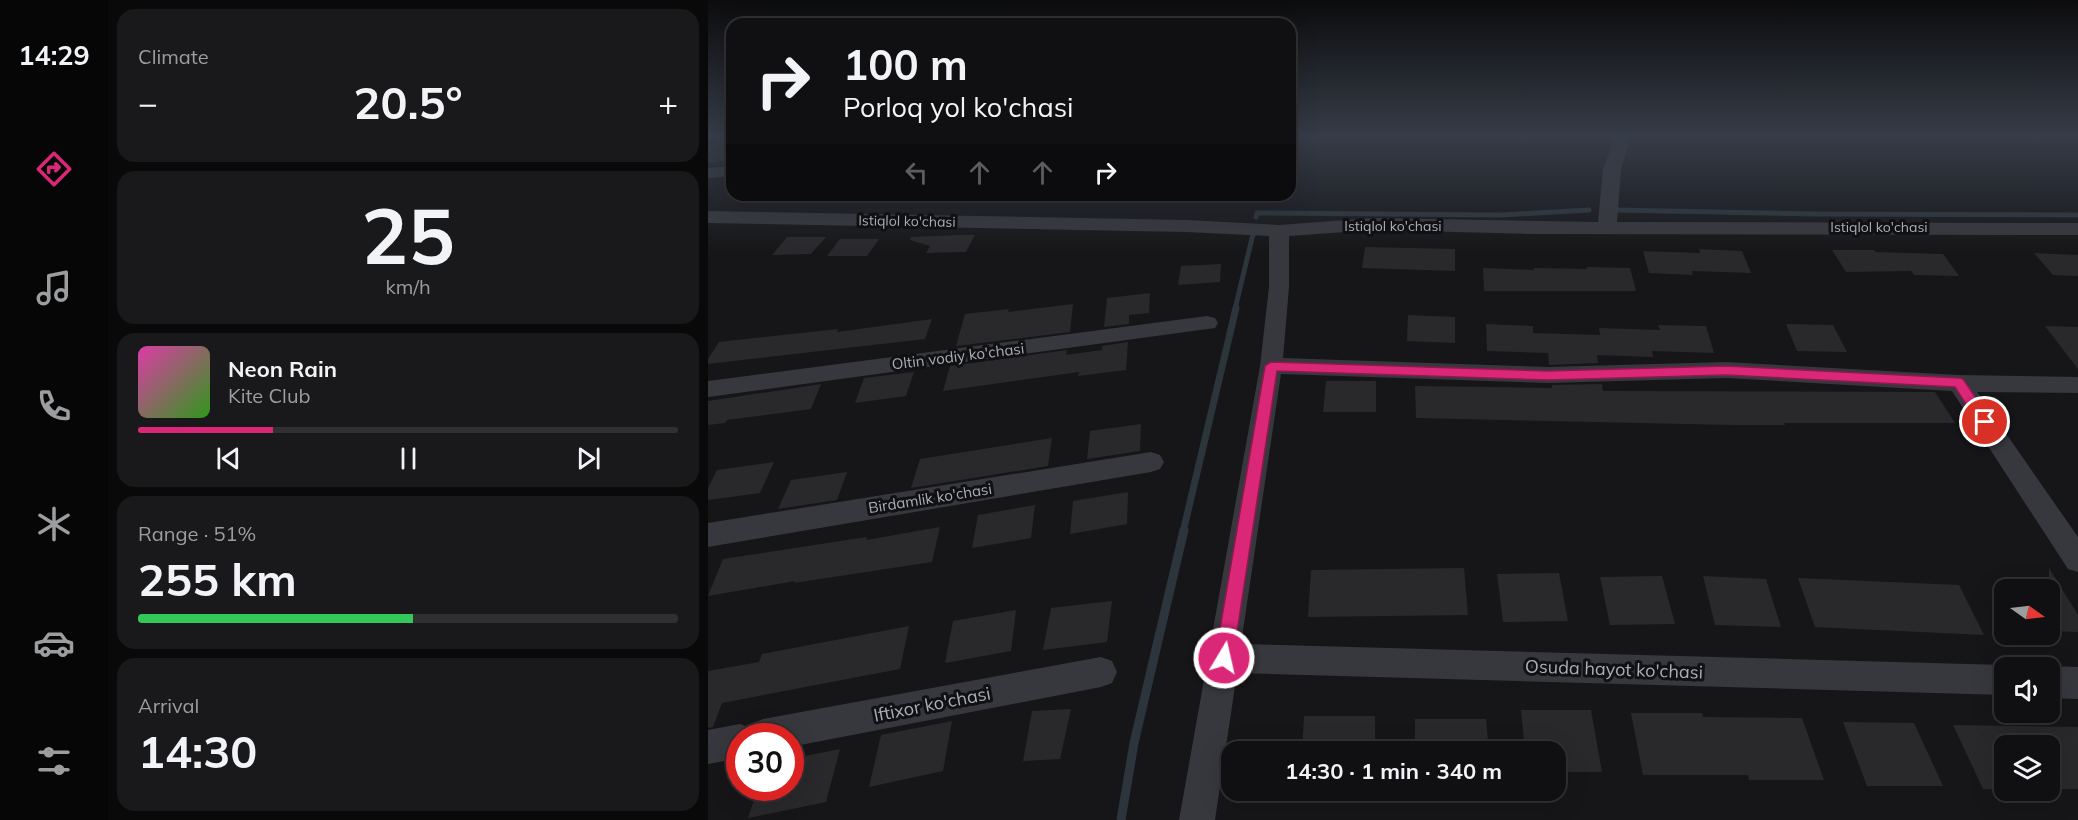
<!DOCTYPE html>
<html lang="en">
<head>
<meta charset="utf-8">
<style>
  body { margin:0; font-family:Mulish,sans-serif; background:#19191b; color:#f1f3f6; height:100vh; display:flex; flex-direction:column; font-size:22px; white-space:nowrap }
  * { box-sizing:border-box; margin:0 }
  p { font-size:20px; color:#9c9d9f }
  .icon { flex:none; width:33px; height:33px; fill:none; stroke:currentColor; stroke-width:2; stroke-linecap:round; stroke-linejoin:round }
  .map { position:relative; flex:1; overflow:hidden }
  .sheet { display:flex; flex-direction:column; gap:9px; padding:9px; background:#09090a; width:600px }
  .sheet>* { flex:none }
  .guide { position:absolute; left:18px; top:18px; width:570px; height:183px; border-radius:18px; box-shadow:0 6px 24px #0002,0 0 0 2px #303032; background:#101012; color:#f1f3f6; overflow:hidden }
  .needle { width:39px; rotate:104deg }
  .buttons { position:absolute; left:1286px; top:579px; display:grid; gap:12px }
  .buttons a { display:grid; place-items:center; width:66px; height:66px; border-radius:12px; background:#101012; box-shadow:0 6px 24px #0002,0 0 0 2px #303032; font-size:30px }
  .speed { position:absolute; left:18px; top:723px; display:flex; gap:12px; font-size:30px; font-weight:700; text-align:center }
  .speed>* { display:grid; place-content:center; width:78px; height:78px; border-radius:50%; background:#101012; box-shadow:0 6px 24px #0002,0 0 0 2px #303032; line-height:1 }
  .speed .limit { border:9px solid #d22; background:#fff; color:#111 }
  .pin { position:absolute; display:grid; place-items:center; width:51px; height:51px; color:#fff; margin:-26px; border:3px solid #fff; border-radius:50%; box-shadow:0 2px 6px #0007 }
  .me { position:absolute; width:66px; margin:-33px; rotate:9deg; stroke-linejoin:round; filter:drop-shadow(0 0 4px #0008) }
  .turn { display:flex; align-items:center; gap:21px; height:126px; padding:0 18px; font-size:27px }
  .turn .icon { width:78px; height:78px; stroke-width:2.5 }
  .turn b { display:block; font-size:42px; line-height:51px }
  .lanes { display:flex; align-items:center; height:57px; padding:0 18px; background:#0003; justify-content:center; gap:30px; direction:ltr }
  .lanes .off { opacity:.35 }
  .big { font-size:45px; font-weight:700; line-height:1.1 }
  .sheet .card { flex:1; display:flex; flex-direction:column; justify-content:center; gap:9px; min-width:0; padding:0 21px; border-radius:18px; background:#19191b }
  .sheet .dial { align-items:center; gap:0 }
  .dial b { font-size:78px; line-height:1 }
  .song { display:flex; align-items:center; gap:18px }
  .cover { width:72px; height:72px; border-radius:9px; background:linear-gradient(135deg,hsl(320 70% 55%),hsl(110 70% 35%)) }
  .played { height:6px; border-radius:3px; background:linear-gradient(90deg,#db2777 25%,#303032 25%) }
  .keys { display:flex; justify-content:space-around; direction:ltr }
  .heat { display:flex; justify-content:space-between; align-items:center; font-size:33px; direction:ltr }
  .charge { height:9px; border-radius:4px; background:linear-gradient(90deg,#34c759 51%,#303032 0) }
  .trip { position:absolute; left:513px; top:741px; width:345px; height:60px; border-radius:18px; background:#101012; box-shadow:0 6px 24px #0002,0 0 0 2px #303032; font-weight:700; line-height:60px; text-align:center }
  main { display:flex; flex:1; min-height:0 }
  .menu { display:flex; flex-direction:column; width:108px; justify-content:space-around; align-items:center; background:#060607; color:#9c9d9f }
  .menu .icon { width:42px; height:42px }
  .menu .on { color:#db2777 }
  .menu b { font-size:27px; color:#f1f3f6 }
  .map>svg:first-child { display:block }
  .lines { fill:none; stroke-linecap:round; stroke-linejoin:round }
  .stream-far2 { stroke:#2c353c; stroke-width:5 }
  .stream-far1 { stroke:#2c353c; stroke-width:7 }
  .stream { stroke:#2c353c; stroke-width:9 }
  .building { fill:#29292c }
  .street { fill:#37383d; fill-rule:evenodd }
  .route { fill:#db2777; stroke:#8e194d; stroke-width:1.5 }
  .labels { text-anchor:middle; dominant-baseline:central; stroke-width:6; stroke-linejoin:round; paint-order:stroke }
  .far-street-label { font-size:14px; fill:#a8adb8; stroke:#111113 }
  .street-label { font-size:15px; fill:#a8adb8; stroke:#111113 }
  .near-street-label { font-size:18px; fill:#a8adb8; stroke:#111113 }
</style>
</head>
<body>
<main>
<nav class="menu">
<b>14:29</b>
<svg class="icon on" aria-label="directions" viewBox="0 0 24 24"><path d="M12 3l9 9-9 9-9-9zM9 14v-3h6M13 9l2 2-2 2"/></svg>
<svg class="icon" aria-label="music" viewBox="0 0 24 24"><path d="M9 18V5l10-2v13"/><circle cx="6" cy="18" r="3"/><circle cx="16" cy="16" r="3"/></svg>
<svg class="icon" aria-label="phone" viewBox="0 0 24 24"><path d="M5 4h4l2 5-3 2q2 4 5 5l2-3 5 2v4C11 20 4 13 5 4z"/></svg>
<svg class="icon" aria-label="climate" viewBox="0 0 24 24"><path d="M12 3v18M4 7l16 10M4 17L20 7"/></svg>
<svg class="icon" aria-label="car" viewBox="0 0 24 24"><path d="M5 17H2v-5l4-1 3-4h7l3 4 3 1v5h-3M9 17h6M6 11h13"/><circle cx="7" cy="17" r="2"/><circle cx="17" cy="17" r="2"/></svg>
<svg class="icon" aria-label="filters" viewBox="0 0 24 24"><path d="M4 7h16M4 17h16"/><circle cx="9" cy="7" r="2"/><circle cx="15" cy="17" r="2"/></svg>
</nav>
<section class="sheet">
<div class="card"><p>Climate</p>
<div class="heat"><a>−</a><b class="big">20.5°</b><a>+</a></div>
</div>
<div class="card dial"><b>25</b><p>km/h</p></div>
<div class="card">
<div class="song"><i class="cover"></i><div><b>Neon Rain</b><p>Kite Club</p></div></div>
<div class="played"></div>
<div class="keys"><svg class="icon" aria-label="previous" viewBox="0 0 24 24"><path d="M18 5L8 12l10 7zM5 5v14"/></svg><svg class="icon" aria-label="pause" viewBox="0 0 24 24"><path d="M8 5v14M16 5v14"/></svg><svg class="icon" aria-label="next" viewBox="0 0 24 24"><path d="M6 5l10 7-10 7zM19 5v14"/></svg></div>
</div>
<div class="card"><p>Range · 51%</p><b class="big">255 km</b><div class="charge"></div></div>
<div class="card"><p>Arrival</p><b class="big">14:30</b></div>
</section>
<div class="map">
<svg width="1370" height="820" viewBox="0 0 1370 820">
  <rect width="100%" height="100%" fill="#161618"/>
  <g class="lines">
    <!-- stream-far2 -->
    <g class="stream-far2">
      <polyline points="908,210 1107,214 1370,215"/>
      <polyline points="548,217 549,213 793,215 881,210"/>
      <polyline points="527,309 545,234"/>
    </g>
    <!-- stream-far1 -->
    <polyline class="stream-far1" points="475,532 528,308"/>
    <!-- stream -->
    <polyline class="stream" points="413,820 426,743 476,530"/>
  </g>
  <!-- building -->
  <g class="building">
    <polygon points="8,137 24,137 24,151 16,161 0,163 0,147"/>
    <polygon points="252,235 267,235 258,252 218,253 222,246 202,240 203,237"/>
    <polygon points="79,237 118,237 103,254 64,255"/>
    <polygon points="132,239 171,239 159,256 119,256"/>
    <polygon points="657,247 747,249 747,271 654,268"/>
    <polygon points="991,249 1034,251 1043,273 984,271 985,275 941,273 935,251 992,253"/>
    <polygon points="1124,250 1166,250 1168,252 1235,254 1251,276 1206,275 1203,271 1138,272"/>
    <polygon points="1326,253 1370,255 1370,276 1345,275"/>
    <polygon points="513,264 512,282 470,285 473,266"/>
    <polygon points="878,267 922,268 928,291 776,291 775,268 826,270 826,268 879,269"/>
    <polygon points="442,293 441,313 421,315 421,324 396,327 399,298"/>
    <polygon points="365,304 362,332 248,346 257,314 301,309 300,312"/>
    <polygon points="700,315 747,317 747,343 699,341"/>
    <polygon points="224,319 217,339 0,364 0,359 11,342 130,329 129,332"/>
    <polygon points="778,324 825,326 825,333 892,335 891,328 952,330 950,325 998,326 1006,353 944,351 945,357 889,355 890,363 841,365 840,353 779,351"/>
    <polygon points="1078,324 1125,325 1139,352 1089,351"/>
    <polygon points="1337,326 1370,327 1370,369"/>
    <polygon points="420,342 418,370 370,376 371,372 235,391 242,366 359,350 358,355 394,350 394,346"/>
    <polygon points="206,372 198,396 147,403 156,378"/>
    <polygon points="618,381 668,381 668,412 615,412"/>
    <polygon points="113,384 103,409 19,420 17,423 0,425 0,401"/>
    <polygon points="894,384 895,391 910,391 1227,392 1247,423 1076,423 1077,425 1024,425 708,418 707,386 844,388 844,385"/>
    <polygon points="433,424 432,451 379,459 382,431"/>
    <polygon points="344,438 340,466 203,488 212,459"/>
    <polygon points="66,462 52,493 0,500 0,488 9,470"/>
    <polygon points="139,472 129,500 70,509 83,480"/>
    <polygon points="420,492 419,524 362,534 365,501"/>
    <polygon points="327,505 323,538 264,548 270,515"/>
    <polygon points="232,527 224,562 86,583 87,581 0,596 15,559 159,537 158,540"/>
    <polygon points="756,568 760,615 600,617 603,570"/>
    <polygon points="1341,568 1370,615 1370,632 1341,631"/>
    <polygon points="851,573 860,621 795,622 789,574"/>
    <polygon points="954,576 967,624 902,625 892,577"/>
    <polygon points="995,576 1058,579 1073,627 1007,625"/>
    <polygon points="1090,578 1251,585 1276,635 1107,627"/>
    <polygon points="404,601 399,642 335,650 343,608"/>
    <polygon points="308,610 303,651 237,663 245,621"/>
    <polygon points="201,626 192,669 14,703 5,727 0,728 0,671 51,662 54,654"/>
    <polygon points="363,709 352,759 315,761 324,711"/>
    <polygon points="813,710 883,710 894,772 848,772 848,752 817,752"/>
    <polygon points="923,713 994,713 995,717 1094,718 1116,780 1041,780 1040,775 935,775"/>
    <polygon points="596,716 667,716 667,752 594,752"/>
    <polygon points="707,719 778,719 781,752 707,752"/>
    <polygon points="244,721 235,771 161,787 173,735"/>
    <polygon points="1135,722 1206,723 1235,786 1159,786"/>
    <polygon points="1245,725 1370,727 1370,789 1341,789 1341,746 1296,746 1296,789 1275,789"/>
    <polygon points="132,749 118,802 40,818 50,788 82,788 82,759"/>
  </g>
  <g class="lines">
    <!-- street -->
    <g class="street">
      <polygon points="907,137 923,137 913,169 909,222 1370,223 1370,235 825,234 665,230 581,236 581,287 575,358 840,367 1018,362 1251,375 1370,377 1370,393 1269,392 1370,537 1370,572 1360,569 1244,391 1018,378 840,383 573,374 533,644 1296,665 1303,668 1296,668 1296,695 529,673 507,820 471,820 552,366 561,287 561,236 479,232 0,223 0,211 479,220 571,225 665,218 890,222 895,169"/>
      <polygon points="24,166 24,176 0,178 0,168"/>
      <polygon points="499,316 507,318 510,323 507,328 0,397 0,381"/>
      <polygon points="443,452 452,455 456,462 452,469 443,472 0,547 0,523"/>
      <polygon points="393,657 404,661 409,672 404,683 393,687 82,747 82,736 32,736 32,758 0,764 0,730 32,724 42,728 43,724 55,719"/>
      <polygon points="1341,666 1370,667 1370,699 1341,698 1341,668 1338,668"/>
    </g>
  </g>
  <!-- sky -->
  <linearGradient id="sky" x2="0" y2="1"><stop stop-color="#0c0c0d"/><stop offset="0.54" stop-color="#363c48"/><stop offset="1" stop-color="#363c48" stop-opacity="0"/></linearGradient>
  <rect width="1370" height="252" fill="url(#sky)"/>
  <!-- route -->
  <polygon class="route" points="563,362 840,371 1018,366 1251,378 1255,379 1284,422 1282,426 1272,426 1247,387 1018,375 840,380 569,371 525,658 522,664 516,666 510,664 507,658 557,366"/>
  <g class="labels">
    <!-- far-street labels -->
    <g class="far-street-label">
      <text transform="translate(199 221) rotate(1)">Istiqlol ko'chasi</text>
      <text x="685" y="226">Istiqlol ko'chasi</text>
      <text x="1171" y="227">Istiqlol ko'chasi</text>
    </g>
    <!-- street labels -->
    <g class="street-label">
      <text transform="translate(250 356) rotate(-7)">Oltin vodiy ko'chasi</text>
      <text transform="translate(222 498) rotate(-9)">Birdamlik ko'chasi</text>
    </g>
    <!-- near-street labels -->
    <g class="near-street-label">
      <text transform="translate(906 669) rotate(2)">Osuda hayot ko'chasi</text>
      <text transform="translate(224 704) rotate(-11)">Iftixor ko'chasi</text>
    </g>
  </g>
</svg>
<div class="buttons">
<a><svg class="needle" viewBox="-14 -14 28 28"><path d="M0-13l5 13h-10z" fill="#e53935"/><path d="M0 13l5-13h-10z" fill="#9c9d9f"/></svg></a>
<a><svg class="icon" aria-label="sound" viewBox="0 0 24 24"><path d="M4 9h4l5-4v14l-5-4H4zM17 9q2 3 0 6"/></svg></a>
<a><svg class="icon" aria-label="layers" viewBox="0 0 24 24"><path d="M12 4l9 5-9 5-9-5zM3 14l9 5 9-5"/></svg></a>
</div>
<div class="speed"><div class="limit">30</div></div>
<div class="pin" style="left:1277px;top:422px;background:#d93025"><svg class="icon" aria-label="arrive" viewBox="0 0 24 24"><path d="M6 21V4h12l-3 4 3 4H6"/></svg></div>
<svg class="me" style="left:516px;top:658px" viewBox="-20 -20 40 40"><circle r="17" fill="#db2777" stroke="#fff" stroke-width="3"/><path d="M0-11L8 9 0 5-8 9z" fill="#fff"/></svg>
<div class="trip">14:30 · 1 min · 340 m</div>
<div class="guide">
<div class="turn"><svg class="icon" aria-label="right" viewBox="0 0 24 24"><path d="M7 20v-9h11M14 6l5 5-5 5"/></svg><div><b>100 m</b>Porloq yol ko'chasi</div></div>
<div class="lanes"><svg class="icon off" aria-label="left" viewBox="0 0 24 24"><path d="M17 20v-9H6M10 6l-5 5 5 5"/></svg><svg class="icon off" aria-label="ahead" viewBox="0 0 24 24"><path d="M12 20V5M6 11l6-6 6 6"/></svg><svg class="icon off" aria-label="ahead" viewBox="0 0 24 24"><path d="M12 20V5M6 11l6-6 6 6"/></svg><svg class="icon" aria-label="right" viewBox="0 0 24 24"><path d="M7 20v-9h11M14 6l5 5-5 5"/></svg></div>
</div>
</div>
</main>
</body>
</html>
